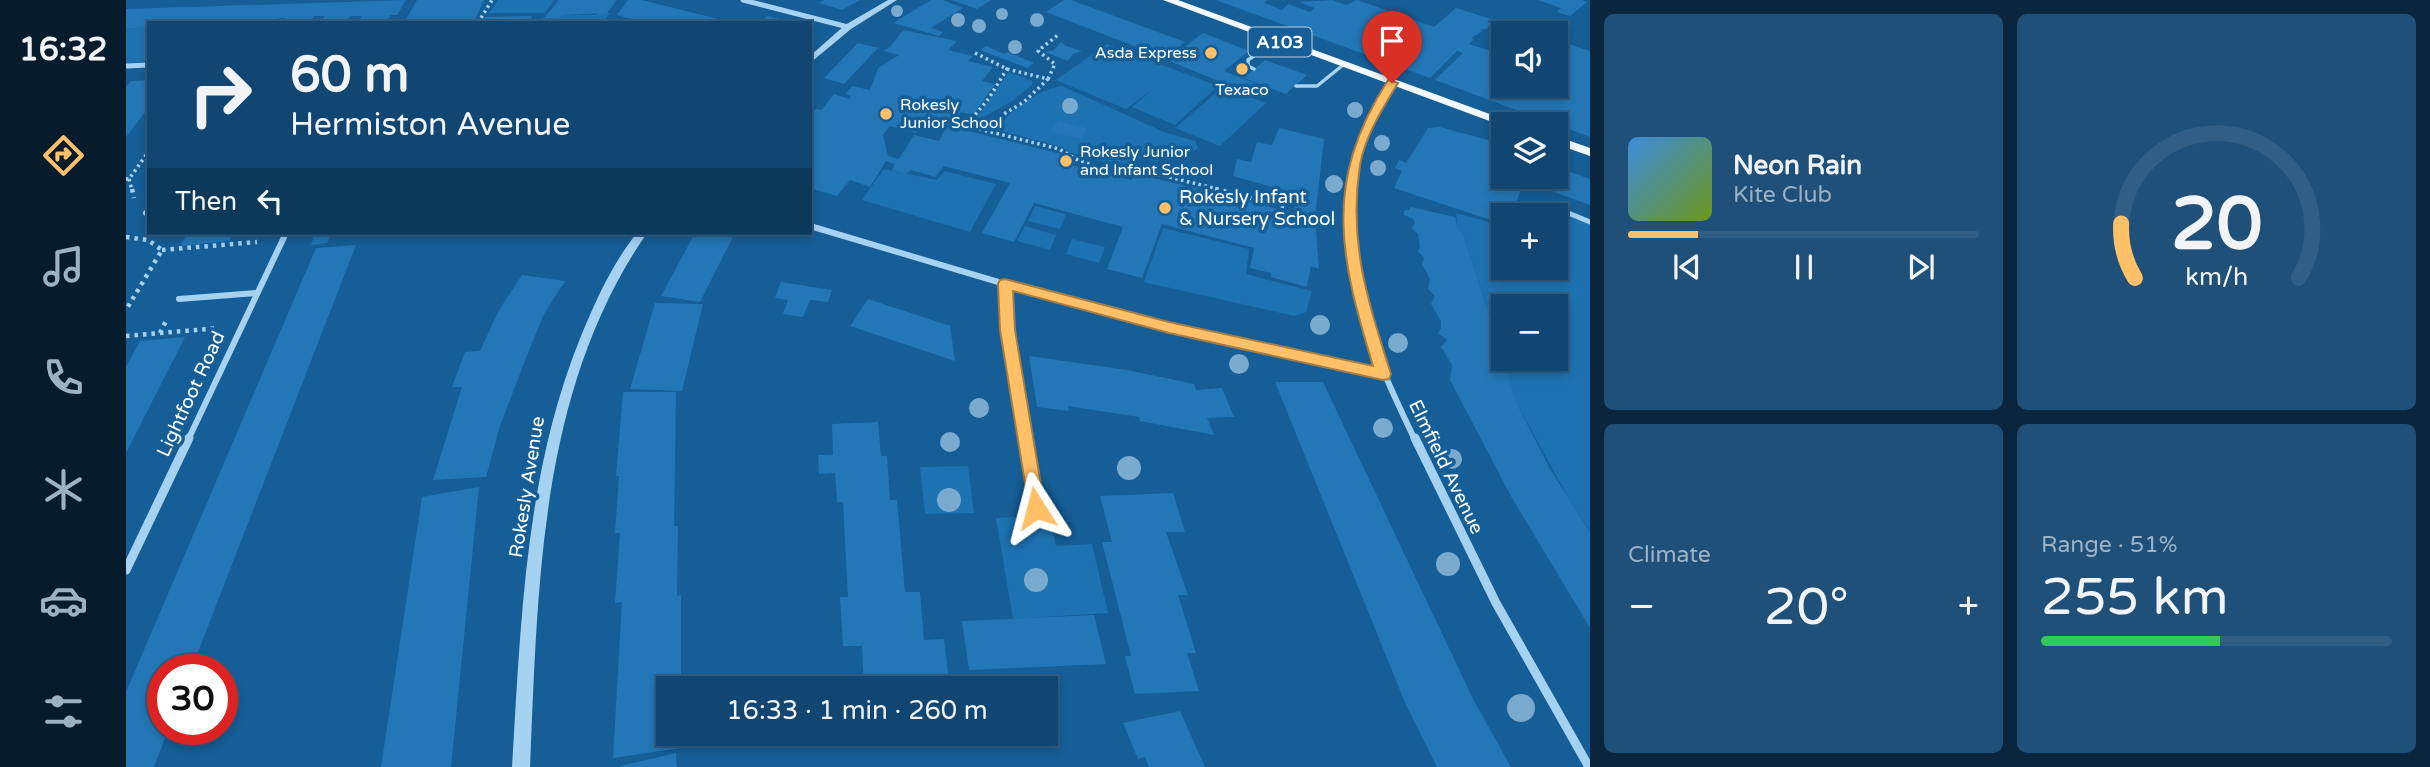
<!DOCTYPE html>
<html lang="en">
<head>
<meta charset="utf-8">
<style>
  body { margin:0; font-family:"Varela Round",sans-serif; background:#1e5079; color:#f1f3f6; height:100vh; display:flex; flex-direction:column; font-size:26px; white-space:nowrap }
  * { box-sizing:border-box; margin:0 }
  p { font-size:23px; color:#9cb1c3 }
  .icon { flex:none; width:38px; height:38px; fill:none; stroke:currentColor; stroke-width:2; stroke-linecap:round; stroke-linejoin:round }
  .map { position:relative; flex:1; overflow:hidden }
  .side { display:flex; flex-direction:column; gap:14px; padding:14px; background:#09263e; width:840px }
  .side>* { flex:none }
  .top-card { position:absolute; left:21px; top:21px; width:665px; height:214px; border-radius:0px; box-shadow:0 4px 10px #0003,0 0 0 2px #305e84; background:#104671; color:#f1f3f6; overflow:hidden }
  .fabs { position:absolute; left:1365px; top:21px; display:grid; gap:14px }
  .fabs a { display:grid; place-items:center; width:77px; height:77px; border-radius:0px; background:#104671; box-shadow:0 4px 10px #0003,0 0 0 2px #305e84; font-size:35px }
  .speed { position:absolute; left:21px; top:654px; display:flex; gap:14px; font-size:35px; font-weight:700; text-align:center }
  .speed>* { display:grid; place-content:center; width:91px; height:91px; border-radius:50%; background:#104671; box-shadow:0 4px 10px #0003,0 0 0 2px #305e84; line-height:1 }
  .speed .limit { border:10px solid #d22; background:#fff; color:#111 }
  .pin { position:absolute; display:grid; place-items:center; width:60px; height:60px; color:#fff; margin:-72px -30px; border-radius:50% 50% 50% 0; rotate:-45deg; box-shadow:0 0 7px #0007 }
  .pin .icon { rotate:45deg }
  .me { position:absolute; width:77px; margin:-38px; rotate:351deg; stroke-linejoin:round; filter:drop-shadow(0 0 5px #0008) }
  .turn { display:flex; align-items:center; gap:24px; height:147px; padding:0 28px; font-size:32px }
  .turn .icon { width:91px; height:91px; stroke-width:2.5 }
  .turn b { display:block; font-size:49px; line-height:60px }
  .then { display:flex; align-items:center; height:66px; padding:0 28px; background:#0003; gap:14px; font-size:26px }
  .big { font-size:52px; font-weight:600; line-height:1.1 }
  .side .widget { flex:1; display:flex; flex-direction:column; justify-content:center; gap:10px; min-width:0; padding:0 24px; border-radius:10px; background:#1e5079 }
  .side .dial { align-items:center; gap:0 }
  .dial svg { height:182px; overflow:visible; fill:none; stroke:#305e84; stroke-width:7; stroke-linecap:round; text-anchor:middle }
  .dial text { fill:#f1f3f6; stroke:none }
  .song { display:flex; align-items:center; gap:21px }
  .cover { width:84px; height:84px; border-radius:10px; background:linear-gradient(135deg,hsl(210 70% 55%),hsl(80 70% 35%)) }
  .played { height:7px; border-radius:4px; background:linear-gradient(90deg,#ffc068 20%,#305e84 20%) }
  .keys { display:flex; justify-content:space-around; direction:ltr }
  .heat { display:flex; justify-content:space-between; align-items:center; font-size:38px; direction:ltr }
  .charge { height:10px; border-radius:5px; background:linear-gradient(90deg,#34c759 51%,#305e84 0) }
  .side .tiles { flex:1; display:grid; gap:14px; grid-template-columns:repeat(2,1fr) }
  .trip { position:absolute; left:530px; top:676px; width:402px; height:70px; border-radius:0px; background:#104671; box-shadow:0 4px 10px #0003,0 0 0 2px #305e84; font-weight:600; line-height:70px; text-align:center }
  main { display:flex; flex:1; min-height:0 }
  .dock { display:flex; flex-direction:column; width:126px; justify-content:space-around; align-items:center; background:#061c2d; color:#9cb1c3 }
  .dock .icon { width:49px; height:49px }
  .dock .on { color:#ffc068 }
  .dock b { font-size:32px; color:#f1f3f6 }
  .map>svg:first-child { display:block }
  .green { fill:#1d72b1 }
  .building { fill:#2377b6 }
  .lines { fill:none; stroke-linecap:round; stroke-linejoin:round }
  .path-far1 { stroke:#a6d2f2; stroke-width:3.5; stroke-dasharray:2.5 3.5; stroke-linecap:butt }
  .path { stroke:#a6d2f2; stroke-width:4.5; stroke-dasharray:3.5 5; stroke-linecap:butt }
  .service-far1 { stroke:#a6d2f2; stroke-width:3.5 }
  .service { stroke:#a6d2f2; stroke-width:5 }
  .minor-far2 { stroke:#a6d2f2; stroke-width:5 }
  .minor-far1 { stroke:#a6d2f2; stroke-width:6 }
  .minor { stroke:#a6d2f2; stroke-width:9 }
  .tertiary { fill:#a6d2f2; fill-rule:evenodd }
  .primary { fill:#f2f8ff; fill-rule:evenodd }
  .tree { fill:#7baacf }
  .route { fill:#ffc068; stroke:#a67d44; stroke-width:2 }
  .poi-dot { fill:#ffc068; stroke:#155e97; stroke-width:2.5 }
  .labels { text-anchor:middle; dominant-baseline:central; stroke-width:7; stroke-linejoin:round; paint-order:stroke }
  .far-poi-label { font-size:16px; fill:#fff; stroke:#155e97; text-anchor:start }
  .shield { fill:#155e97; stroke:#b9cfe0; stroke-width:2 }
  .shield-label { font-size:18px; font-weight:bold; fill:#fff }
  .poi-label { font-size:19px; fill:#fff; stroke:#155e97; text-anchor:start }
  .street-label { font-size:19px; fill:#fff; stroke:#155e97 }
</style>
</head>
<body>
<main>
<nav class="dock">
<b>16:32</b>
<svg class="icon on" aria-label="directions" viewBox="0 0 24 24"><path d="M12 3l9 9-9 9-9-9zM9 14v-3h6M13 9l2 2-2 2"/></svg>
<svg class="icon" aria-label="music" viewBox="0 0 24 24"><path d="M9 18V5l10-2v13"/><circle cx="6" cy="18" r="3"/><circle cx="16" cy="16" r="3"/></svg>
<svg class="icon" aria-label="phone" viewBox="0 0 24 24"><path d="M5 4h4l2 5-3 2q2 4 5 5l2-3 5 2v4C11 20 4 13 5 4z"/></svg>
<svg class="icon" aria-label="climate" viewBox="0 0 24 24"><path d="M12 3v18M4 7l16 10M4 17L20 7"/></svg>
<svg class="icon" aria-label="car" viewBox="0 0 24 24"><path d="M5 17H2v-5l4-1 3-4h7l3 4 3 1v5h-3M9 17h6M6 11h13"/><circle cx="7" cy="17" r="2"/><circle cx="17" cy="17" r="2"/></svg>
<svg class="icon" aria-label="filters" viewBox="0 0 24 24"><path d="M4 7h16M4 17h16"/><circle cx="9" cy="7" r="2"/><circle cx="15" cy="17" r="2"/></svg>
</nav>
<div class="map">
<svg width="1464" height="767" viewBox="0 0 1464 767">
  <rect width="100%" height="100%" fill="#155e97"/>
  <!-- green -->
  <g class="green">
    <polygon points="372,0 428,0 419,13 363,13"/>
    <polygon points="472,12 484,13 477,23 413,23 416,18 434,19 438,15 470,15"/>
    <polygon points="23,27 23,62 0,63 0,29"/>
    <polygon points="981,44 1092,86 1049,125 1006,107 1027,89 1000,109 930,80"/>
    <polygon points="883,72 907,81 906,85 886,101 847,123"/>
    <path d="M936,86L1038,132L1069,141L1072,148L1065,153L1035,152L1032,162L1009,157L1006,166L997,168L943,152L936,147L867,129C888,111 908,90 936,86Z"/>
    <polygon points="1097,87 1140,103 1094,146 1049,128"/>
    <polygon points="758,169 811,180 819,171 870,184 844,232 736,200"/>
    <polygon points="1413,204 1464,224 1464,531 1443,499 1392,406 1377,359 1430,359 1430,306 1377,306 1377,358 1337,233 1332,229 1330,213 1377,226 1377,268 1430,268 1430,215 1410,215"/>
    <polygon points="909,206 940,214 934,229 902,221"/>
    <polygon points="899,226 930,235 924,250 891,241"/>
    <polygon points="1037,228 1123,249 1120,274 1186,291 1180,312 1168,316 1018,282"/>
    <polygon points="946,239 979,247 973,263 940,254"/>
    <polygon points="842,466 848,513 799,514 794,467"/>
    <polygon points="923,515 930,546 966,544 982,613 887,619 870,518"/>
  </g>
  <!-- building -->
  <g class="building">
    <polygon points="280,0 271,15 265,15 259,22 232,22 236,16 224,16 219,23 193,23 199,16 188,16 183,23 156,23 159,18 150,19 145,23 120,23 123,19 109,23 23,23 23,27 0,29 0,9"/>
    <polygon points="291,0 358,0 348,22 278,23"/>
    <polygon points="433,0 491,0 481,13 438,15 434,19 418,18"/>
    <polygon points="502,0 516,0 592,19 588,23 521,23 491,15"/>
    <polygon points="698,0 734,0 716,10 693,3"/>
    <polygon points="805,0 817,0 837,8 805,28 817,32 813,36 767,23"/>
    <polygon points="826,0 865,0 851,9"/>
    <polygon points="938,0 945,0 1059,42 1039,58 920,12"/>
    <polygon points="1090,0 1142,0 1138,3 1156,10 1162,4 1184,12 1189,8 1173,2 1206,0 1220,5 1231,0 1308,27 1330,8 1365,19 1361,22 1365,24 1360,29 1353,30 1357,31 1345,38 1348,39 1343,44 1377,55 1377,86 1430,86 1430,40 1464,51 1464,137 1309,80 1337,53 1331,51 1304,78"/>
    <polygon points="1412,0 1456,0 1461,2 1444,16 1431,12 1435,8"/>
    <polygon points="406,16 403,23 356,23 359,17"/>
    <polygon points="641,16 666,22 666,23 633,23"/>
    <polygon points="777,30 831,41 822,50 847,56 842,61 867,67 856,81 869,84 847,115 835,112 826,127 801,121 790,133 764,126 757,135 762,156 773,159 788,135 813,141 820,127 834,129 935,154 932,162 1006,180 1008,173 1168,213 1171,194 1107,176 1111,159 1125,162 1131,142 1146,145 1153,128 1198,139 1189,218 1193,269 1185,266 1181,287 1145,277 1145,273 1124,268 1128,248 1036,224 1016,278 981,269 997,227 908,203 888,242 856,233 884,183 818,166 809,177 785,170 780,174 766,170 769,164 760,161 744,187 724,180 711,196 684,188 684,115 690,109 696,110 708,94 723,99 725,96 720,94 726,86 744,90 752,68 773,55 757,51 764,47"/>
    <polygon points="1077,33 1123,51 1098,71 1136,86 1126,95 1041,60"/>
    <polygon points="935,42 940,46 956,51 947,54 942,61 919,52 928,50"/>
    <polygon points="732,43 752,48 718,84 698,78"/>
    <polygon points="860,46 878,54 882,52 908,63 901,68 854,50"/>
    <polygon points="1139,60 1181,75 1160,94 1118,78"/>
    <polygon points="23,80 23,107 0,137 0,87 5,81"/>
    <polygon points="932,121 961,128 956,139 925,132"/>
    <polygon points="1314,127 1377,144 1377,177 1430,177 1430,167 1464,179 1464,205 1390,178 1387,183 1396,186 1390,203 1405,208 1402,215 1377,215 1377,224 1268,188 1276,171 1269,168 1273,160 1280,163 1302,128"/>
    <polygon points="1285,207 1329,217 1332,229 1337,233 1392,406 1424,469 1464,532 1464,628 1386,498 1324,380 1326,365 1315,347 1321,340 1312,333 1315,328 1315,321 1305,304 1309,296 1302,289 1304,279 1296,264 1298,258 1292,251 1294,247 1292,234 1286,228 1289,223 1287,219 1278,215 1278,211 1283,210"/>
    <polygon points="62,233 107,233 103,241 54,246"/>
    <polygon points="189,233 205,233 201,243 185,245"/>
    <polygon points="569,233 609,233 574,302 535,296"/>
    <polygon points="230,245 65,670 37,670 37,730 42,730 28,767 0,767 0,692 181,269 190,248"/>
    <polygon points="396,275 439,281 418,314 400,358 374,426 360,477 307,480 336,387 326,387 339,352 354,351 373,310"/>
    <polygon points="655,282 706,290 702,302 684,300 677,317 657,314 662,300 649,298"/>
    <polygon points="742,299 824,326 829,361 724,326"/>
    <polygon points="529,303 577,304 556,391 504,389"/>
    <polygon points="59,337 33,388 0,453 0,367 14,341"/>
    <polygon points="903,356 1001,370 1068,384 1070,390 1096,388 1108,417 1081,418 1088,435 1014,421 1013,417 942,406 943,411 911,407"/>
    <polygon points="1149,382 1197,382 1347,699 1385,767 1311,767 1280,705"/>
    <polygon points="497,392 550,392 548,526 552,526 551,596 555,595 555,688 542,688 542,733 555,733 555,748 487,758 496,602 489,603 494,533 489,533 493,476 490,476"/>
    <polygon points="752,422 755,456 761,456 764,500 771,500 779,592 794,592 798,640 818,639 824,688 738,688 736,646 717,646 714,597 722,597 717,502 711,502 709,473 693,474 692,455 707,455 706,424"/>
    <polygon points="353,487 325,767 255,767 296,497"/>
    <polygon points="1047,493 1059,532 1040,532 1062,595 1052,595 1070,653 1061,653 1073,691 1009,694 999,656 1005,656 976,542 986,542 974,496"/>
    <polygon points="968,615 980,664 843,670 836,621"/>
    <polygon points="1054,711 1079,767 1023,767 1019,757 1012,759 997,723"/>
    <polygon points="550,753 551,767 494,767 494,766"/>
  </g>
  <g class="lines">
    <!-- path-far1 -->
    <g class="path-far1">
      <polyline points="352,23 366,0"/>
      <polyline points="1392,33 1396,29"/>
      <polyline points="849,53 881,69"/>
      <polyline points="1372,53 1377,48"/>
      <polygon points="881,69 922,79 898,102 853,129 840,126 863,98"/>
      <polyline points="922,79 929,64 912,51 932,35"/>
      <polyline points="853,129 933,149 950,159 971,167 1014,170 1096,190"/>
      <polyline points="0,179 3,179 23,151"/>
      <polyline points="3,179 6,190"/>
    </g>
    <!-- path -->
    <g class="path">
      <polyline points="6,189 8,198"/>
      <polyline points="1089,189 1162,207"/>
      <polyline points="0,237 22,240 36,250 0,310"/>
      <polyline points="36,250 131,242"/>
      <polyline points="34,333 41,319"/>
      <polyline points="0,336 93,328"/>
    </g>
    <!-- service-far1 -->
    <g class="service-far1">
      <polyline points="1128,69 1122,66 1122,60 1151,40"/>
      <polyline points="1170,86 1191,86 1217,65"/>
    </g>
    <!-- service -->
    <polyline class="service" points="1425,206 1464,222"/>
    <!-- minor-far2 -->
    <g class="minor-far2">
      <polyline points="617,0 722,27"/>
      <polyline points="0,66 23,65"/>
      <path d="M1226,190C1229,150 1246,118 1266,83"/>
    </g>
    <!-- minor-far1 -->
    <g class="minor-far1">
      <path d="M1226,189C1225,206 1222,225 1223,242C1227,310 1260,380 1289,440"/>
      <polyline points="20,213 23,210"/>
      <polyline points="684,226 879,284 1043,328 1257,374"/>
      <polyline points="879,284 882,330 899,440"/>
      <polyline points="53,299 130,293"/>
      <polyline points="62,440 160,233"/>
    </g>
    <!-- minor -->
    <g class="minor">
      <polyline points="899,438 910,508"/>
      <polyline points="1289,438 1370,603 1463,767"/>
      <polyline points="0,570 63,438"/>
    </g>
    <!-- tertiary -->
    <g class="tertiary">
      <polygon points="762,0 771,0 725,29 684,63 684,56 719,25"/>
      <path d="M511,233H521C413,389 412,585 404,767H386C395,621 399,473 455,336C470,300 486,264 511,233Z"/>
    </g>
    <!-- primary -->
    <g class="primary">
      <polygon points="1037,0 1052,0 1391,124 1377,126"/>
      <polygon points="1430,136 1464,148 1464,156 1430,144"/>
    </g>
  </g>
  <!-- trees -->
  <g class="tree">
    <circle cx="771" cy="11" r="6"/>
    <circle cx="876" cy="14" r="6"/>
    <circle cx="832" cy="20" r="7"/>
    <circle cx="911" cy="20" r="7"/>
    <circle cx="853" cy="26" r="7"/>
    <circle cx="889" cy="47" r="7"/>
    <circle cx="944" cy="106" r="8"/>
    <circle cx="1229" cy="110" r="8"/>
    <circle cx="1256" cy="143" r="8"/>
    <circle cx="1252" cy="168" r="8"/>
    <circle cx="1208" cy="184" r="9"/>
    <circle cx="1194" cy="325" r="10"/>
    <circle cx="1272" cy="343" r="10"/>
    <circle cx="1113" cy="364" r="10"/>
    <circle cx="853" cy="408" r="10"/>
    <circle cx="1257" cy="428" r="10"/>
    <circle cx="824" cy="442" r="10"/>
    <circle cx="1326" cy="459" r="10"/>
    <circle cx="1003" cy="468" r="12"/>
    <circle cx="823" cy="500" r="12"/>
    <circle cx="1322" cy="564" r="12"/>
    <circle cx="910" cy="580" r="12"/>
    <circle cx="1395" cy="708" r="14"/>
  </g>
  <!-- route -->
  <path class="route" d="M1262,80L1272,83C1257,108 1239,136 1234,165C1222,243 1242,301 1265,374L1263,379L1257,380L1043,333L887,291L889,330L919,508L916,514L910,516L904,514L874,330L872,284L874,280L879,279L1043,322L1247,366C1214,257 1196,183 1262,80Z"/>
  <!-- markers -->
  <g class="poi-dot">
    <circle cx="1085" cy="53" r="7"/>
    <circle cx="1116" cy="69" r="7"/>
    <circle cx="760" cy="114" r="7"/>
    <circle cx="940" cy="161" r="7"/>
    <circle cx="1039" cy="208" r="7"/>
  </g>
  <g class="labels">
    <!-- far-poi labels -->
    <g class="far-poi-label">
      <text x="1071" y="53" text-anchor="end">Asda Express</text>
      <text x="1116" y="90" text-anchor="middle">Texaco</text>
      <text x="774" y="105">Rokesly<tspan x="774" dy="18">Junior School</tspan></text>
      <text x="954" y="152">Rokesly Junior<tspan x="954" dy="18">and Infant School</tspan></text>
    </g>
    <!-- shield labels -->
    <rect class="shield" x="1122.5" y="27.5" width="63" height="29" rx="5"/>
    <g class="shield-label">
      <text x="1154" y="42">A103</text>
    </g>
    <!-- poi labels -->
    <g class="poi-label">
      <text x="1053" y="197">Rokesly Infant<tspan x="1053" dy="22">&amp; Nursery School</tspan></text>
    </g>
    <!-- street labels -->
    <g class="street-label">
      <text transform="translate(65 394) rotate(-65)">Lightfoot Road</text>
      <text transform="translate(1320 467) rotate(64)">Elmfield Avenue</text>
      <text transform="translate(401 487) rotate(-81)">Rokesly Avenue</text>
    </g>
  </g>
</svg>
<div class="fabs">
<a><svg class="icon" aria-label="sound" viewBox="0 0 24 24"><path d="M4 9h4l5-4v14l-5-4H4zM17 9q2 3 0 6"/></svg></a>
<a><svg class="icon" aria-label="layers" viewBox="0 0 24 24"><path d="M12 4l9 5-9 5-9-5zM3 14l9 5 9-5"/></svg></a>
<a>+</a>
<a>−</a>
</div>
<div class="speed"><div class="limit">30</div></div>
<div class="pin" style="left:1266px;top:83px;background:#d93025"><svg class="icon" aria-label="arrive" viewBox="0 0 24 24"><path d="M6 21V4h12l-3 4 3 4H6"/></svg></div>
<svg class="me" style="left:910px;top:508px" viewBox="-20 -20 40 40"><path d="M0-17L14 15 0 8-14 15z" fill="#ffc068" stroke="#fff" stroke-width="4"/></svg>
<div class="trip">16:33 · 1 min · 260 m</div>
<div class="top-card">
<div class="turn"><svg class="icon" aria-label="right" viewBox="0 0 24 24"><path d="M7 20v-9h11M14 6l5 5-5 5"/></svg><div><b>60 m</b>Hermiston Avenue</div></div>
<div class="then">Then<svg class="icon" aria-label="left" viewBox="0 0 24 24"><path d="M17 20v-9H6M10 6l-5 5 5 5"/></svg></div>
</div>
</div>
<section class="side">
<div class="tiles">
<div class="widget">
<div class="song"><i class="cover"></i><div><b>Neon Rain</b><p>Kite Club</p></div></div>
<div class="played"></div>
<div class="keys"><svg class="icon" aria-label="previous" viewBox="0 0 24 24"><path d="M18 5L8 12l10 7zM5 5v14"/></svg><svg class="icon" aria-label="pause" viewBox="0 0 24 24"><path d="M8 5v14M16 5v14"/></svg><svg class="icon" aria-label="next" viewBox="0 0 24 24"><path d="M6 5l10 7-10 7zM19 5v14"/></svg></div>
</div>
<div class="widget dial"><svg viewBox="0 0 100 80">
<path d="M14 69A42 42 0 1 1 86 69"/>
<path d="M14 69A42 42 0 0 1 8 45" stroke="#ffc068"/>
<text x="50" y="56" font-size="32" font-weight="700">20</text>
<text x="50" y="72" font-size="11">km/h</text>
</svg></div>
<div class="widget"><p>Climate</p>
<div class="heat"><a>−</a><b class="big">20°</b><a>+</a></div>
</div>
<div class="widget"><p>Range · 51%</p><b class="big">255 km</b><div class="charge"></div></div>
</div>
</section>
</main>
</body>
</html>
